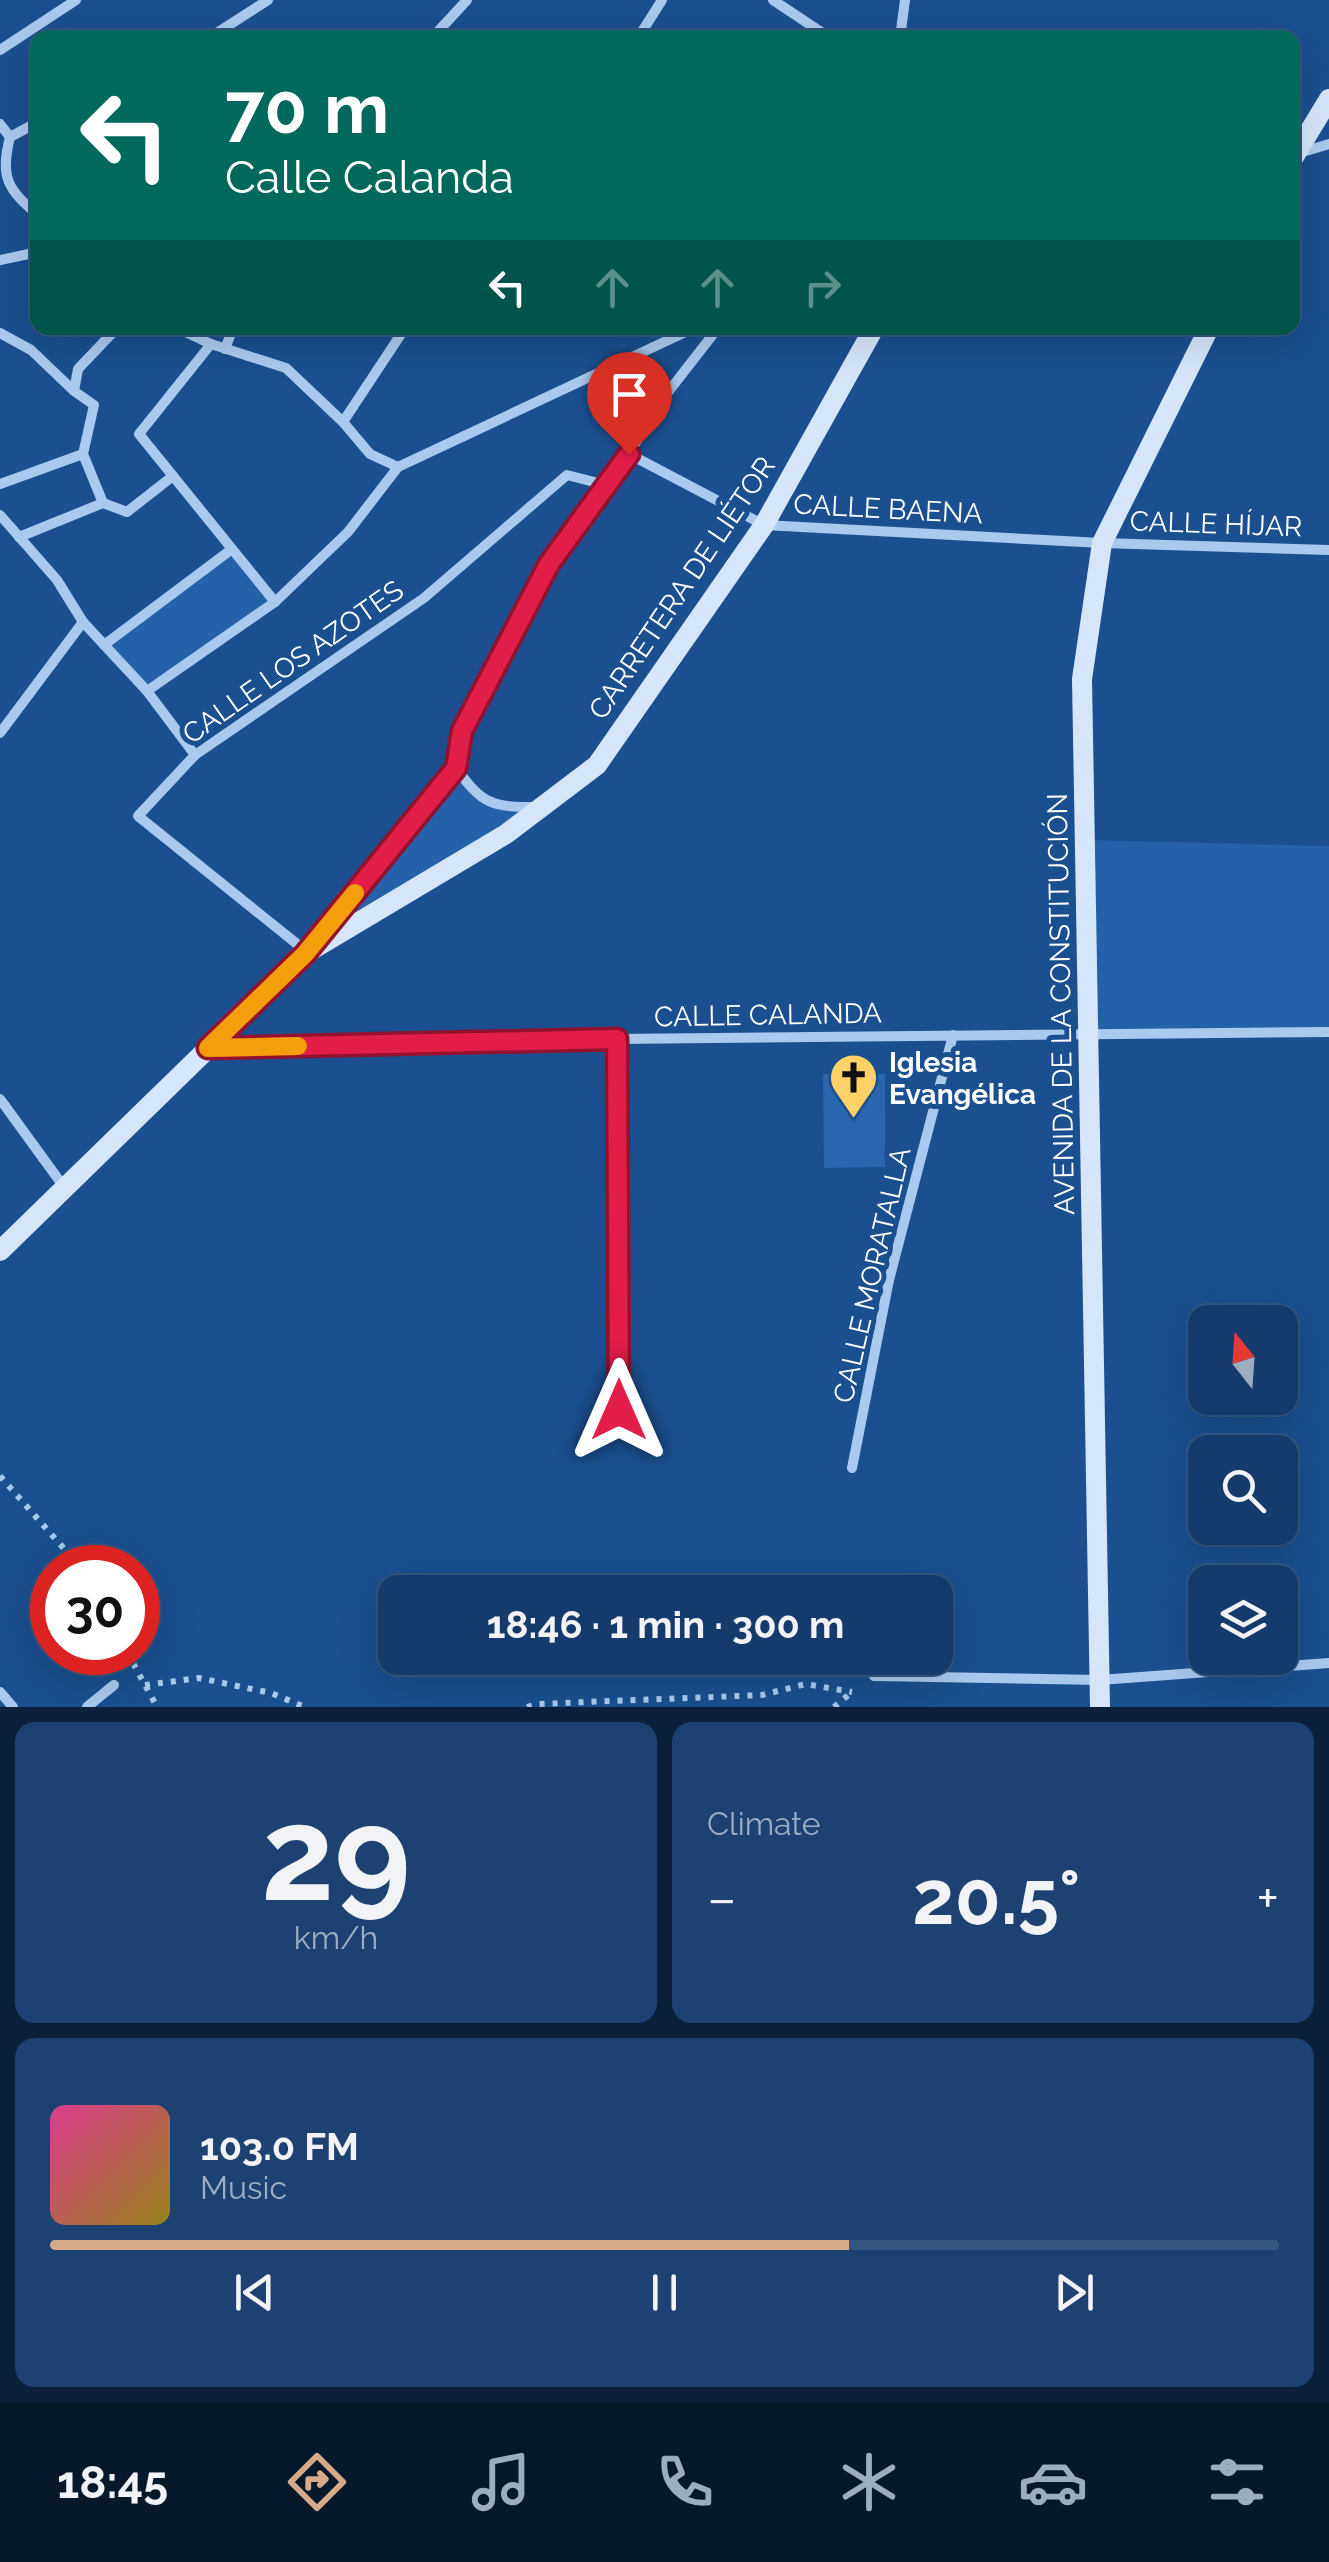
<!DOCTYPE html>
<html lang="en">
<head>
<meta charset="utf-8">
<style>
  body { margin:0; font-family:Raleway,sans-serif; background:#1d4271; color:#f1f3f6; height:100vh; display:flex; flex-direction:column; font-size:38px; white-space:nowrap }
  * { box-sizing:border-box; margin:0 }
  p { font-size:32px; color:#9dadc1 }
  .icon { flex:none; width:55px; height:55px; fill:none; stroke:currentColor; stroke-width:2; stroke-linecap:round; stroke-linejoin:round }
  .map { position:relative; height:1707px; overflow:hidden }
  .details { display:flex; flex-direction:column; gap:15px; padding:15px; background:#0b203b; flex:1 }
  .details>* { flex:none }
  .banner { position:absolute; left:30px; top:30px; width:1270px; height:305px; border-radius:20px; box-shadow:0 10px 40px #0002,0 0 0 2px #33557e; background:#00695c; color:#fff; overflow:hidden }
  .needle { width:65px; rotate:343deg }
  .tools { position:absolute; left:1188px; top:1305px; display:grid; gap:20px }
  .tools a { display:grid; place-items:center; width:110px; height:110px; border-radius:20px; background:#143b6b; box-shadow:0 10px 40px #0002,0 0 0 2px #33557e; font-size:50px }
  .speed { position:absolute; left:30px; top:1545px; display:flex; gap:20px; font-size:50px; font-weight:700; text-align:center }
  .speed>* { display:grid; place-content:center; width:130px; height:130px; border-radius:50%; background:#143b6b; box-shadow:0 10px 40px #0002,0 0 0 2px #33557e; line-height:1 }
  .speed .limit { border:15px solid #d22; background:#fff; color:#111 }
  .pin { position:absolute; display:grid; place-items:center; width:85px; height:85px; color:#fff; margin:-102px -42px; border-radius:50% 50% 50% 0; rotate:-45deg; box-shadow:0 0 10px #0007 }
  .pin .icon { rotate:45deg }
  .me { position:absolute; width:110px; margin:-55px; rotate:0deg; stroke-linejoin:round; filter:drop-shadow(0 0 8px #0008) }
  .turn { display:flex; align-items:center; gap:35px; height:210px; padding:0 30px; font-size:45px }
  .turn .icon { width:130px; height:130px; stroke-width:2.5 }
  .turn b { display:block; font-size:70px; line-height:85px }
  .lanes { display:flex; align-items:center; height:95px; padding:0 30px; background:#0003; justify-content:center; gap:50px; direction:ltr }
  .lanes .off { opacity:.35 }
  .big { font-size:75px; font-weight:700; line-height:1.1 }
  .details .widget { flex:1; display:flex; flex-direction:column; justify-content:center; gap:15px; min-width:0; padding:0 35px; border-radius:20px; background:#1d4271 }
  .details .dial { align-items:center; gap:0 }
  .dial b { font-size:130px; line-height:1 }
  .song { display:flex; align-items:center; gap:30px }
  .cover { width:120px; height:120px; border-radius:15px; background:linear-gradient(135deg,hsl(330 70% 55%),hsl(50 70% 35%)) }
  .played { height:10px; border-radius:5px; background:linear-gradient(90deg,#d6ab8b 65%,#33557e 65%) }
  .keys { display:flex; justify-content:space-around; direction:ltr }
  .heat { display:flex; justify-content:space-between; align-items:center; font-size:55px; direction:ltr }
  .details .tiles { flex:1; display:grid; gap:15px; grid-template-columns:1fr 1fr }
  .widget:last-child { grid-column:span 2 }
  .trip { position:absolute; left:378px; top:1575px; width:575px; height:100px; border-radius:20px; background:#143b6b; box-shadow:0 10px 40px #0002,0 0 0 2px #33557e; font-weight:700; line-height:100px; text-align:center }
  .dock { display:flex; height:160px; justify-content:space-around; align-items:center; background:#08182b; color:#9dadc1 }
  .dock .icon { width:70px; height:70px }
  .dock .on { color:#d6ab8b }
  .dock b { font-size:45px; color:#f1f3f6 }
  .map>svg:first-child { display:block }
  .green { fill:#2461a8 }
  .building { fill:#2a66ad }
  .lines { fill:none; stroke-linecap:round; stroke-linejoin:round }
  .path { stroke:#a9c9ee; stroke-width:6; stroke-dasharray:5 8; stroke-linecap:butt }
  .street { stroke:#a9c9ee; stroke-width:10 }
  .secondary { stroke:#d6e6fa; stroke-width:20 }
  .route-casing { stroke:#92132f; stroke-width:25 }
  .route { stroke:#e11d48; stroke-width:18 }
  .slow { stroke:#f59e0b; stroke-width:18 }
  .labels { text-anchor:middle; dominant-baseline:central; stroke-width:10; stroke-linejoin:round; paint-order:stroke }
  .street-label { font-size:28px; fill:#fff; stroke:#1b4f8f }
  .poi-label { font-size:28px; font-weight:bold; fill:#fff; stroke:#1b4f8f; text-anchor:start }
</style>
</head>
<body>
<div class="map">
<svg width="1329" height="1707" viewBox="0 0 1329 1707">
  <rect width="100%" height="100%" fill="#1b4f8f"/>
  <!-- green -->
  <g class="green">
    <polygon points="232,549 275,602 147,691 104,645"/>
    <polygon points="456,768 501,807 543,807 305,954"/>
    <polygon points="1085,840 1329,846 1329,1032 1089,1033"/>
  </g>
  <!-- building -->
  <polygon class="building" points="823,1074 885,1074 885,1167 824,1168"/>
  <g class="lines">
    <!-- path -->
    <g class="path">
      <polyline points="0,1476 81,1568"/>
      <polyline points="127,1652 157,1707"/>
      <polyline points="145,1685 199,1678 271,1693 305,1707"/>
      <polyline points="527,1707 537,1704 762,1695 806,1684 852,1692"/>
      <polyline points="834,1707 852,1692"/>
    </g>
    <!-- street -->
    <g class="street">
      <polyline points="773,0 830,38"/>
      <polyline points="209,38 268,0"/>
      <polyline points="432,38 467,0"/>
      <polyline points="638,38 662,0"/>
      <polyline points="900,38 905,0"/>
      <polyline points="0,50 76,0"/>
      <polyline points="0,124 10,137 38,122"/>
      <path d="M10,137C0,177 7,189 38,215"/>
      <polyline points="1296,154 1329,144"/>
      <polyline points="0,260 38,252"/>
      <polyline points="177,328 211,344 286,368 343,422 370,454 398,467"/>
      <polyline points="0,333 31,350 74,391"/>
      <polyline points="211,344 139,434 275,602"/>
      <polyline points="225,349 233,328"/>
      <polyline points="343,422 405,328"/>
      <polyline points="629,454 764,525 1102,543 1329,550"/>
      <polyline points="0,484 83,454"/>
      <polyline points="103,503 83,454 94,405 74,391 78,369 117,328"/>
      <polyline points="0,515 57,580 83,622 147,691 195,755"/>
      <polyline points="19,537 103,503 127,512 173,476"/>
      <polyline points="104,645 232,549"/>
      <polyline points="147,691 275,602 348,532 398,467 694,328"/>
      <polyline points="0,733 83,622"/>
      <path d="M537,807C492,807 483,805 456,768L462,731L549,564L629,454L658,405L718,328"/>
      <polyline points="318,939 456,768"/>
      <polyline points="307,952 138,816 195,755 424,598 567,475 606,485"/>
      <polyline points="617,1039 619,1409"/>
      <polyline points="214,1047 617,1039 1329,1032"/>
      <polyline points="0,1099 64,1187"/>
      <polyline points="852,1468 889,1280 953,1035"/>
      <polyline points="874,1676 1100,1680 1329,1663"/>
      <polyline points="0,1692 13,1707"/>
      <polyline points="87,1707 114,1685"/>
    </g>
    <!-- secondary -->
    <g class="secondary">
      <polyline points="1292,160 1329,99"/>
      <polyline points="0,1251 305,954 506,834 597,765 764,525 874,328"/>
      <polyline points="1100,1707 1082,679 1102,543 1209,328"/>
    </g>
  </g>
  <g class="lines">
    <defs>
      <polyline id="route" points="619,1410 617,1039 208,1048 305,954 456,768 462,731 549,564 629,454"/>
    </defs>
    <!-- route casing -->
    <use href="#route" class="route-casing"/>
    <!-- route -->
    <use href="#route" class="route"/>
    <!-- slow -->
    <polyline class="slow" points="298,1046 208,1048 305,954 355,893"/>
  </g>
  <!-- icons -->
  <defs>
    <symbol id="church-pin" viewBox="-11 -11 22 30"><path d="M0 17L-7.5 6A9.5 9.5 0 1 1 7.5 6Z" fill="#ffd166" stroke="#1b4f8f"/><path d="M-1.2-6h2.4v3.5h3.3v2.4h-3.3V6h-2.4V-.1h-3.3v-2.4h3.3Z" fill="#111"/></symbol>
  </defs>
  <g fill-rule="evenodd">
    <use href="#church-pin" x="826" y="1050" width="55" height="75"/>
  </g>
  <g class="labels">
    <!-- street labels -->
    <g class="street-label">
      <text transform="translate(888 509) rotate(3)">CALLE BAENA</text>
      <text transform="translate(1216 524) rotate(2)">CALLE HÍJAR</text>
      <text transform="translate(682 588) rotate(-56)">CARRETERA DE LIÉTOR</text>
      <text transform="translate(293 662) rotate(-35)">CALLE LOS AZOTES</text>
      <text transform="translate(1061 1004) rotate(-91)">AVENIDA DE LA CONSTITUCIÓN</text>
      <text transform="translate(768 1015) rotate(-1)">CALLE CALANDA</text>
      <text transform="translate(872 1275) rotate(-77)">CALLE MORATALLA</text>
    </g>
    <!-- poi labels -->
    <g class="poi-label">
      <text x="889" y="1062">Iglesia<tspan x="889" dy="32">Evangélica</tspan></text>
    </g>
  </g>
</svg>
<div class="tools">
<a><svg class="needle" viewBox="-14 -14 28 28"><path d="M0-13l5 13h-10z" fill="#e53935"/><path d="M0 13l5-13h-10z" fill="#9dadc1"/></svg></a>
<a><svg class="icon" aria-label="search" viewBox="0 0 24 24"><circle cx="10" cy="10" r="6"/><path d="M15 15l6 6"/></svg></a>
<a><svg class="icon" aria-label="layers" viewBox="0 0 24 24"><path d="M12 4l9 5-9 5-9-5zM3 14l9 5 9-5"/></svg></a>
</div>
<div class="speed"><div class="limit">30</div></div>
<div class="pin" style="left:629px;top:454px;background:#d93025"><svg class="icon" aria-label="arrive" viewBox="0 0 24 24"><path d="M6 21V4h12l-3 4 3 4H6"/></svg></div>
<svg class="me" style="left:619px;top:1410px" viewBox="-20 -20 40 40"><path d="M0-17L14 15 0 8-14 15z" fill="#e11d48" stroke="#fff" stroke-width="4"/></svg>
<div class="trip">18:46 · 1 min · 300 m</div>
<div class="banner">
<div class="turn"><svg class="icon" aria-label="left" viewBox="0 0 24 24"><path d="M17 20v-9H6M10 6l-5 5 5 5"/></svg><div><b>70 m</b>Calle Calanda</div></div>
<div class="lanes"><svg class="icon" aria-label="left" viewBox="0 0 24 24"><path d="M17 20v-9H6M10 6l-5 5 5 5"/></svg><svg class="icon off" aria-label="ahead" viewBox="0 0 24 24"><path d="M12 20V5M6 11l6-6 6 6"/></svg><svg class="icon off" aria-label="ahead" viewBox="0 0 24 24"><path d="M12 20V5M6 11l6-6 6 6"/></svg><svg class="icon off" aria-label="right" viewBox="0 0 24 24"><path d="M7 20v-9h11M14 6l5 5-5 5"/></svg></div>
</div>
</div>
<section class="details">
<div class="tiles">
<div class="widget dial"><b>29</b><p>km/h</p></div>
<div class="widget"><p>Climate</p>
<div class="heat"><a>−</a><b class="big">20.5°</b><a>+</a></div>
</div>
<div class="widget">
<div class="song"><i class="cover"></i><div><b>103.0 FM</b><p>Music</p></div></div>
<div class="played"></div>
<div class="keys"><svg class="icon" aria-label="previous" viewBox="0 0 24 24"><path d="M18 5L8 12l10 7zM5 5v14"/></svg><svg class="icon" aria-label="pause" viewBox="0 0 24 24"><path d="M8 5v14M16 5v14"/></svg><svg class="icon" aria-label="next" viewBox="0 0 24 24"><path d="M6 5l10 7-10 7zM19 5v14"/></svg></div>
</div>
</div>
</section>
<nav class="dock">
<b>18:45</b>
<svg class="icon on" aria-label="directions" viewBox="0 0 24 24"><path d="M12 3l9 9-9 9-9-9zM9 14v-3h6M13 9l2 2-2 2"/></svg>
<svg class="icon" aria-label="music" viewBox="0 0 24 24"><path d="M9 18V5l10-2v13"/><circle cx="6" cy="18" r="3"/><circle cx="16" cy="16" r="3"/></svg>
<svg class="icon" aria-label="phone" viewBox="0 0 24 24"><path d="M5 4h4l2 5-3 2q2 4 5 5l2-3 5 2v4C11 20 4 13 5 4z"/></svg>
<svg class="icon" aria-label="climate" viewBox="0 0 24 24"><path d="M12 3v18M4 7l16 10M4 17L20 7"/></svg>
<svg class="icon" aria-label="car" viewBox="0 0 24 24"><path d="M5 17H2v-5l4-1 3-4h7l3 4 3 1v5h-3M9 17h6M6 11h13"/><circle cx="7" cy="17" r="2"/><circle cx="17" cy="17" r="2"/></svg>
<svg class="icon" aria-label="filters" viewBox="0 0 24 24"><path d="M4 7h16M4 17h16"/><circle cx="9" cy="7" r="2"/><circle cx="15" cy="17" r="2"/></svg>
</nav>
</body>
</html>
